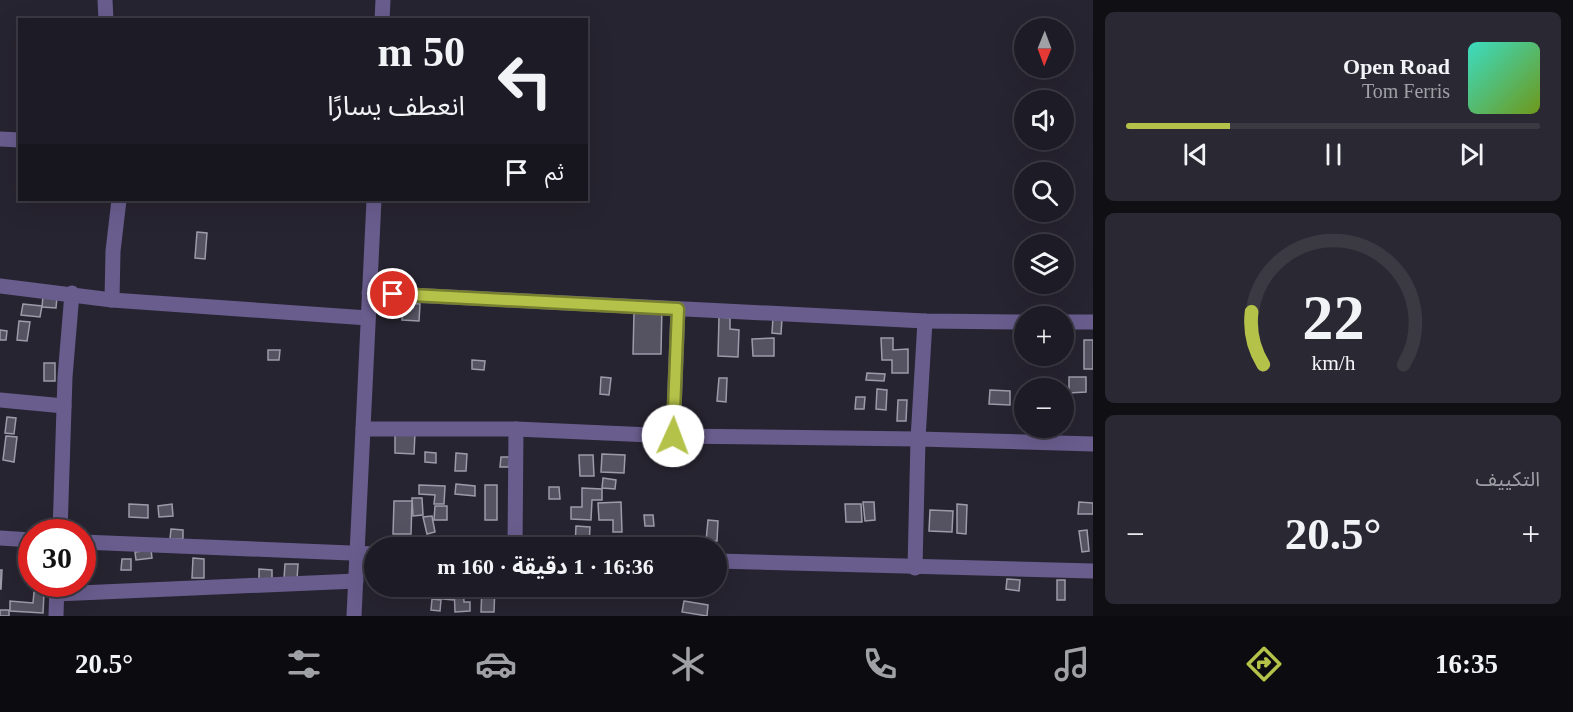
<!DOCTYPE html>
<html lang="ar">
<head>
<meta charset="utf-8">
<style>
  body { margin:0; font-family:"Times New Roman","Noto Sans Arabic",serif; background:#2a2832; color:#f1f3f6; direction:rtl; height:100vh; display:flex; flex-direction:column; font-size:22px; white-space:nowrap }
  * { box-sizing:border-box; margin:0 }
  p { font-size:20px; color:#a0a1a7 }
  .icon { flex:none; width:33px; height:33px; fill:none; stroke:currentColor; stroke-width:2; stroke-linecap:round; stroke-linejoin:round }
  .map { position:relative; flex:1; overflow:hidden; direction:ltr }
  .sheet { display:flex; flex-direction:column; gap:12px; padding:12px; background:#100f14; width:480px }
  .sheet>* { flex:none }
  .guide { position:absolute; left:18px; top:18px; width:570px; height:183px; border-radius:0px; box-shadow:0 6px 24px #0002,0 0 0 2px #3b3942; direction:rtl; background:#1d1b25; color:#f1f3f6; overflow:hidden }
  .needle { width:39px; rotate:181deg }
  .buttons { position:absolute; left:1014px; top:18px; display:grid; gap:12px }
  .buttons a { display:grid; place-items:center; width:60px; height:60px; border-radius:50%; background:#1d1b25; box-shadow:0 6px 24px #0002,0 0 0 2px #3b3942; font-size:30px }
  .speed { position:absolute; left:18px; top:519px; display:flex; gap:12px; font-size:30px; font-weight:700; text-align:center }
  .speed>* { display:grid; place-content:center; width:78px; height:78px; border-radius:50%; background:#1d1b25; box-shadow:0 6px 24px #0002,0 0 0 2px #3b3942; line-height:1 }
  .speed .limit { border:9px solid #d22; background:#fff; color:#111 }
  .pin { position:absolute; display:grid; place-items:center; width:51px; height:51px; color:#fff; margin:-26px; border:3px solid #fff; border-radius:50%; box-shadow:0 2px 6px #0007 }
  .me { position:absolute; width:66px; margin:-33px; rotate:2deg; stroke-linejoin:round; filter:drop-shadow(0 0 4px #0008) }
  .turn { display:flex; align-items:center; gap:21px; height:126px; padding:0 24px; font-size:27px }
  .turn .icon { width:78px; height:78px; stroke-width:2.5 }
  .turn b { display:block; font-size:42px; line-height:51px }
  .then { display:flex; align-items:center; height:57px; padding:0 24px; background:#0003; gap:12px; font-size:22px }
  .big { font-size:45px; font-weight:700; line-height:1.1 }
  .sheet .widget { flex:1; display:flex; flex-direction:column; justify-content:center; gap:9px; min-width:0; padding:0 21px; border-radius:9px; background:#2a2832 }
  .sheet .dial { align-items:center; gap:0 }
  .dial svg { height:156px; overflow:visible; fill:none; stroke:#3b3942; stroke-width:7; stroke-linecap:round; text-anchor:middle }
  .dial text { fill:#f1f3f6; stroke:none }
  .song { display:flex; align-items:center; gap:18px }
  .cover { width:72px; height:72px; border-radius:9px; background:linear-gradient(135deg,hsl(170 70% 55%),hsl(80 70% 35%)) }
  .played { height:6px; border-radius:3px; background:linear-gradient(90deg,#b5c249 25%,#3b3942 25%) }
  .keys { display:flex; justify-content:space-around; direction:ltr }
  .heat { display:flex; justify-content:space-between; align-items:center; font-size:33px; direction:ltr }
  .trip { position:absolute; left:364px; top:537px; width:363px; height:60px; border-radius:30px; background:#1d1b25; box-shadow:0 6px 24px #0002,0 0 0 2px #3b3942; font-weight:700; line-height:60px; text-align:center; direction:rtl }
  .tabs { display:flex; height:96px; justify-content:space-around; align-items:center; background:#0c0b0f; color:#a0a1a7 }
  .tabs .icon { width:42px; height:42px }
  .tabs .on { color:#b5c249 }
  .tabs b { font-size:27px; color:#f1f3f6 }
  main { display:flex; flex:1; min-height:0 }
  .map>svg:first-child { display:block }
  .building { fill:#555261; stroke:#9d9aaa; stroke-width:1.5 }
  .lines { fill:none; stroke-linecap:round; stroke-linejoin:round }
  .minor { stroke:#695d8e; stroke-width:15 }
  .route-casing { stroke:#767e2f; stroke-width:15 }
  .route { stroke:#b5c249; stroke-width:10 }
</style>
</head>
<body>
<main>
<section class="sheet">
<div class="widget">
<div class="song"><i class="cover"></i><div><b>Open Road</b><p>Tom Ferris</p></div></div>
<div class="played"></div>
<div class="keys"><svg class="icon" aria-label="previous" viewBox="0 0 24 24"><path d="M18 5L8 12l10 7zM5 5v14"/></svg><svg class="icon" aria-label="pause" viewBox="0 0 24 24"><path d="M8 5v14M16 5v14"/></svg><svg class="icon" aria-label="next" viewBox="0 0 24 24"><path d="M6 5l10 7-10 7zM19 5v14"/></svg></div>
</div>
<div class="widget dial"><svg viewBox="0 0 100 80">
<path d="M14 69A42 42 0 1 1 86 69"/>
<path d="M14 69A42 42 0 0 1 8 42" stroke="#b5c249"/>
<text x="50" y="56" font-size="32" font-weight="700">22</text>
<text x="50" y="72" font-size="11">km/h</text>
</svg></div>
<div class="widget"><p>التكييف</p>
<div class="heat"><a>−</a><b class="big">20.5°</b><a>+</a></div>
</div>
</section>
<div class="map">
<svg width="1093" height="616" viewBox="0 0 1093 616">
  <rect width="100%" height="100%" fill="#272431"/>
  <!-- building -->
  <g class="building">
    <polygon points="197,232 207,233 205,259 195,258"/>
    <polygon points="43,296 57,297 56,308 42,307"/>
    <polygon points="403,303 420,304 419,321 402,320"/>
    <polygon points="23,304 42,306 40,317 21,315"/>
    <polygon points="662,304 661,354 633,354 634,313"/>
    <polygon points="719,317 730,318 730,329 739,330 738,357 718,356"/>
    <polygon points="773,317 782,318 781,334 772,333"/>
    <polygon points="19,321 30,322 27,341 17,340"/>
    <polygon points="0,330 7,331 6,340 0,340"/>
    <polygon points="774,338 774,356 753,356 752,339"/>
    <polygon points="881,338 893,338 893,350 908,349 908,373 892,373 892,360 882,360"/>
    <rect x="1084" y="340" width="9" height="29"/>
    <polygon points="268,350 280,350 279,360 268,360"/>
    <polygon points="472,360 485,361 484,370 472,369"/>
    <rect x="44" y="363" width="11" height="18"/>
    <polygon points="867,373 885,374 884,381 866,380"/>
    <polygon points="601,377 611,378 609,395 600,394"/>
    <polygon points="1069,377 1086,377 1086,392 1069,393"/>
    <polygon points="719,378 727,378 726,402 717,401"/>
    <polygon points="877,389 887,390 886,410 876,409"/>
    <polygon points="990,390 1010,391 1010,405 989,404"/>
    <polygon points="856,397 865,397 864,409 855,409"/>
    <polygon points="898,400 907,400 906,421 897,421"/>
    <polygon points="7,417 16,418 14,434 5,433"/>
    <polygon points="395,432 415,433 414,454 395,453"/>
    <polygon points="6,436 17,437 14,462 3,460"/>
    <polygon points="425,452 436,453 436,463 425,462"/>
    <polygon points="456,453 467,454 466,471 455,471"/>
    <polygon points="602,454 625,455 624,473 601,472"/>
    <polygon points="579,455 593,455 594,476 580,476"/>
    <polygon points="501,457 510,457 509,467 500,467"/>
    <polygon points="603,478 616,480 615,489 602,488"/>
    <polygon points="456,484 475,486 475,496 455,494"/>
    <polygon points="419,485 445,486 444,504 434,504 435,495 419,494"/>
    <rect x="485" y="485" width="12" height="35"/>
    <polygon points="549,487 559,487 560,499 549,499"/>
    <polygon points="582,488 602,489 602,500 592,500 591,520 571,519 571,507 582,507"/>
    <polygon points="412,498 422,498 423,515 413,516"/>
    <polygon points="394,501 412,501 411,534 393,534"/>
    <polygon points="621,502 622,532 613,532 613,520 599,520 598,503"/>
    <polygon points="863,502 874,502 875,520 865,521"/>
    <polygon points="1079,502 1093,503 1093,514 1078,514"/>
    <polygon points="129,504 148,505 148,518 129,517"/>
    <polygon points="172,504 173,516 159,517 158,506"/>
    <polygon points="845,504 861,504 862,522 846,522"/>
    <polygon points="957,504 967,505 966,534 957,533"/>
    <polygon points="435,506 447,506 447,520 434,520"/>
    <polygon points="930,510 953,511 952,532 929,531"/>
    <polygon points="644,515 653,515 654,526 645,526"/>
    <polygon points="432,516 435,532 427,534 423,517"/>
    <polygon points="708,520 718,521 717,541 706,541"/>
    <polygon points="576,526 590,527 589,547 575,546"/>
    <polygon points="171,529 183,530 183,539 170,539"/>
    <polygon points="1087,530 1089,551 1082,552 1079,531"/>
    <polygon points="151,550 152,558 136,560 135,552"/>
    <polygon points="193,558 204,559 204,578 192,578"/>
    <polygon points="122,559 131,559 131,570 121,570"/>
    <polygon points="285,564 298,564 297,580 284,579"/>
    <polygon points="259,569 272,570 272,580 259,579"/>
    <polygon points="0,570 2,570 1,589 0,589"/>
    <polygon points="1007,579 1020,580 1019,591 1006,589"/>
    <rect x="1057" y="580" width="8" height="20"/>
    <polygon points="434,586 454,586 453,600 433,598"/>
    <polygon points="482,586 495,586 494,612 481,612"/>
    <polygon points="454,588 463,588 464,602 470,602 470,611 455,612"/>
    <polygon points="34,592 44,593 43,613 10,611 10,601 33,603"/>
    <polygon points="432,599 441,600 440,611 431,610"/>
    <polygon points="684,601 708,605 707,616 682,612"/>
    <rect x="0" y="610" width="9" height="6"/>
  </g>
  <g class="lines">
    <!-- minor -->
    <g class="minor">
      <polyline points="105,0 106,20"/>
      <polyline points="382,20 383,0"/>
      <polyline points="0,139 20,140"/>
      <polyline points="0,286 112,300 368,318"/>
      <polyline points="369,293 925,321 1024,322"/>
      <polyline points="112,300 113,251 119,200"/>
      <polyline points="1064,322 1093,322"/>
      <polyline points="0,400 64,406"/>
      <polyline points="363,429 516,429 673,436 918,439 1093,444"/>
      <polyline points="673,436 678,309"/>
      <polyline points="60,532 65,377 72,293"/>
      <polyline points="0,538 32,540"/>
      <polyline points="82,542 375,554"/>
      <polyline points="515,548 516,429"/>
      <polyline points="717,561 1093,571"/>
      <polyline points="915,568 918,439 925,321"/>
      <polyline points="56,594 356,581"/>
      <polyline points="56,616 57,584"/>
      <polyline points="354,616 374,200"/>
    </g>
  </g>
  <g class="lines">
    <defs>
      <polyline id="route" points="393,294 678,309 673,436"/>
    </defs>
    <!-- route casing -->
    <use href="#route" class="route-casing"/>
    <!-- route -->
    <use href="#route" class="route"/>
  </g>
</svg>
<div class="buttons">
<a><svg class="needle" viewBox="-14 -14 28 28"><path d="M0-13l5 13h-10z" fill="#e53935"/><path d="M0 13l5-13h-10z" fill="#a0a1a7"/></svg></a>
<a><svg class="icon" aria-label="sound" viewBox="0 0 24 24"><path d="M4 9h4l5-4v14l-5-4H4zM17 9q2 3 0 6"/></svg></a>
<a><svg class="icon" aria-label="search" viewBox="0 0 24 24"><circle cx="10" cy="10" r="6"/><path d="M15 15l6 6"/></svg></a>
<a><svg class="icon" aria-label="layers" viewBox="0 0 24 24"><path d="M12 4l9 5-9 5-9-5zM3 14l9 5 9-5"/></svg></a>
<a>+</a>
<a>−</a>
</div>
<div class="speed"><div class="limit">30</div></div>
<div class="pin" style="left:393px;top:294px;background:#d93025"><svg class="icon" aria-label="arrive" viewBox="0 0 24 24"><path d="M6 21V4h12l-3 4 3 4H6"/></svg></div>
<svg class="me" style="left:673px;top:436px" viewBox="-20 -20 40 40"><circle r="19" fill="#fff"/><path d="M0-13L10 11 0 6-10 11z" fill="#b5c249"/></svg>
<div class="trip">16:36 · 1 دقيقة · 160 m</div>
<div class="guide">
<div class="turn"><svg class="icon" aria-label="left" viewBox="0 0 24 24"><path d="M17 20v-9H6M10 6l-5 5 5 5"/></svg><div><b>50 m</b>انعطف يسارًا</div></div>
<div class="then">ثم<svg class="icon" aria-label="arrive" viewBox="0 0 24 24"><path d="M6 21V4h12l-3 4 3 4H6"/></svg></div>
</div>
</div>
</main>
<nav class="tabs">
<b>16:35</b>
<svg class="icon on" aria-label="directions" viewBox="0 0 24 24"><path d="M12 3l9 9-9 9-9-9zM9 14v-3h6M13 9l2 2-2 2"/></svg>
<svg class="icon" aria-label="music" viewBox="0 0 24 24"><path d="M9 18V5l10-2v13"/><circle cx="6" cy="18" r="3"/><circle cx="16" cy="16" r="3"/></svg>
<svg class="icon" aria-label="phone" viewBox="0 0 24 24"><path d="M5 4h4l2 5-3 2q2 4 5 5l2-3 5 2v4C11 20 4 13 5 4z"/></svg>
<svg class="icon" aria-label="climate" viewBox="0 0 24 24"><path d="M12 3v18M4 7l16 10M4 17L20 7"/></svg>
<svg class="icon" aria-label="car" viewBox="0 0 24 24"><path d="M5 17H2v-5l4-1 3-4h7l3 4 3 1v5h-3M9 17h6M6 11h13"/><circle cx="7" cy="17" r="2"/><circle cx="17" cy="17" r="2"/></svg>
<svg class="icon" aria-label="filters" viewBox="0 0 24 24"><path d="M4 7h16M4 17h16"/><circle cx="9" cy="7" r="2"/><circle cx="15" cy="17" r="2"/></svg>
<b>20.5°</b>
</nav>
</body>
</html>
